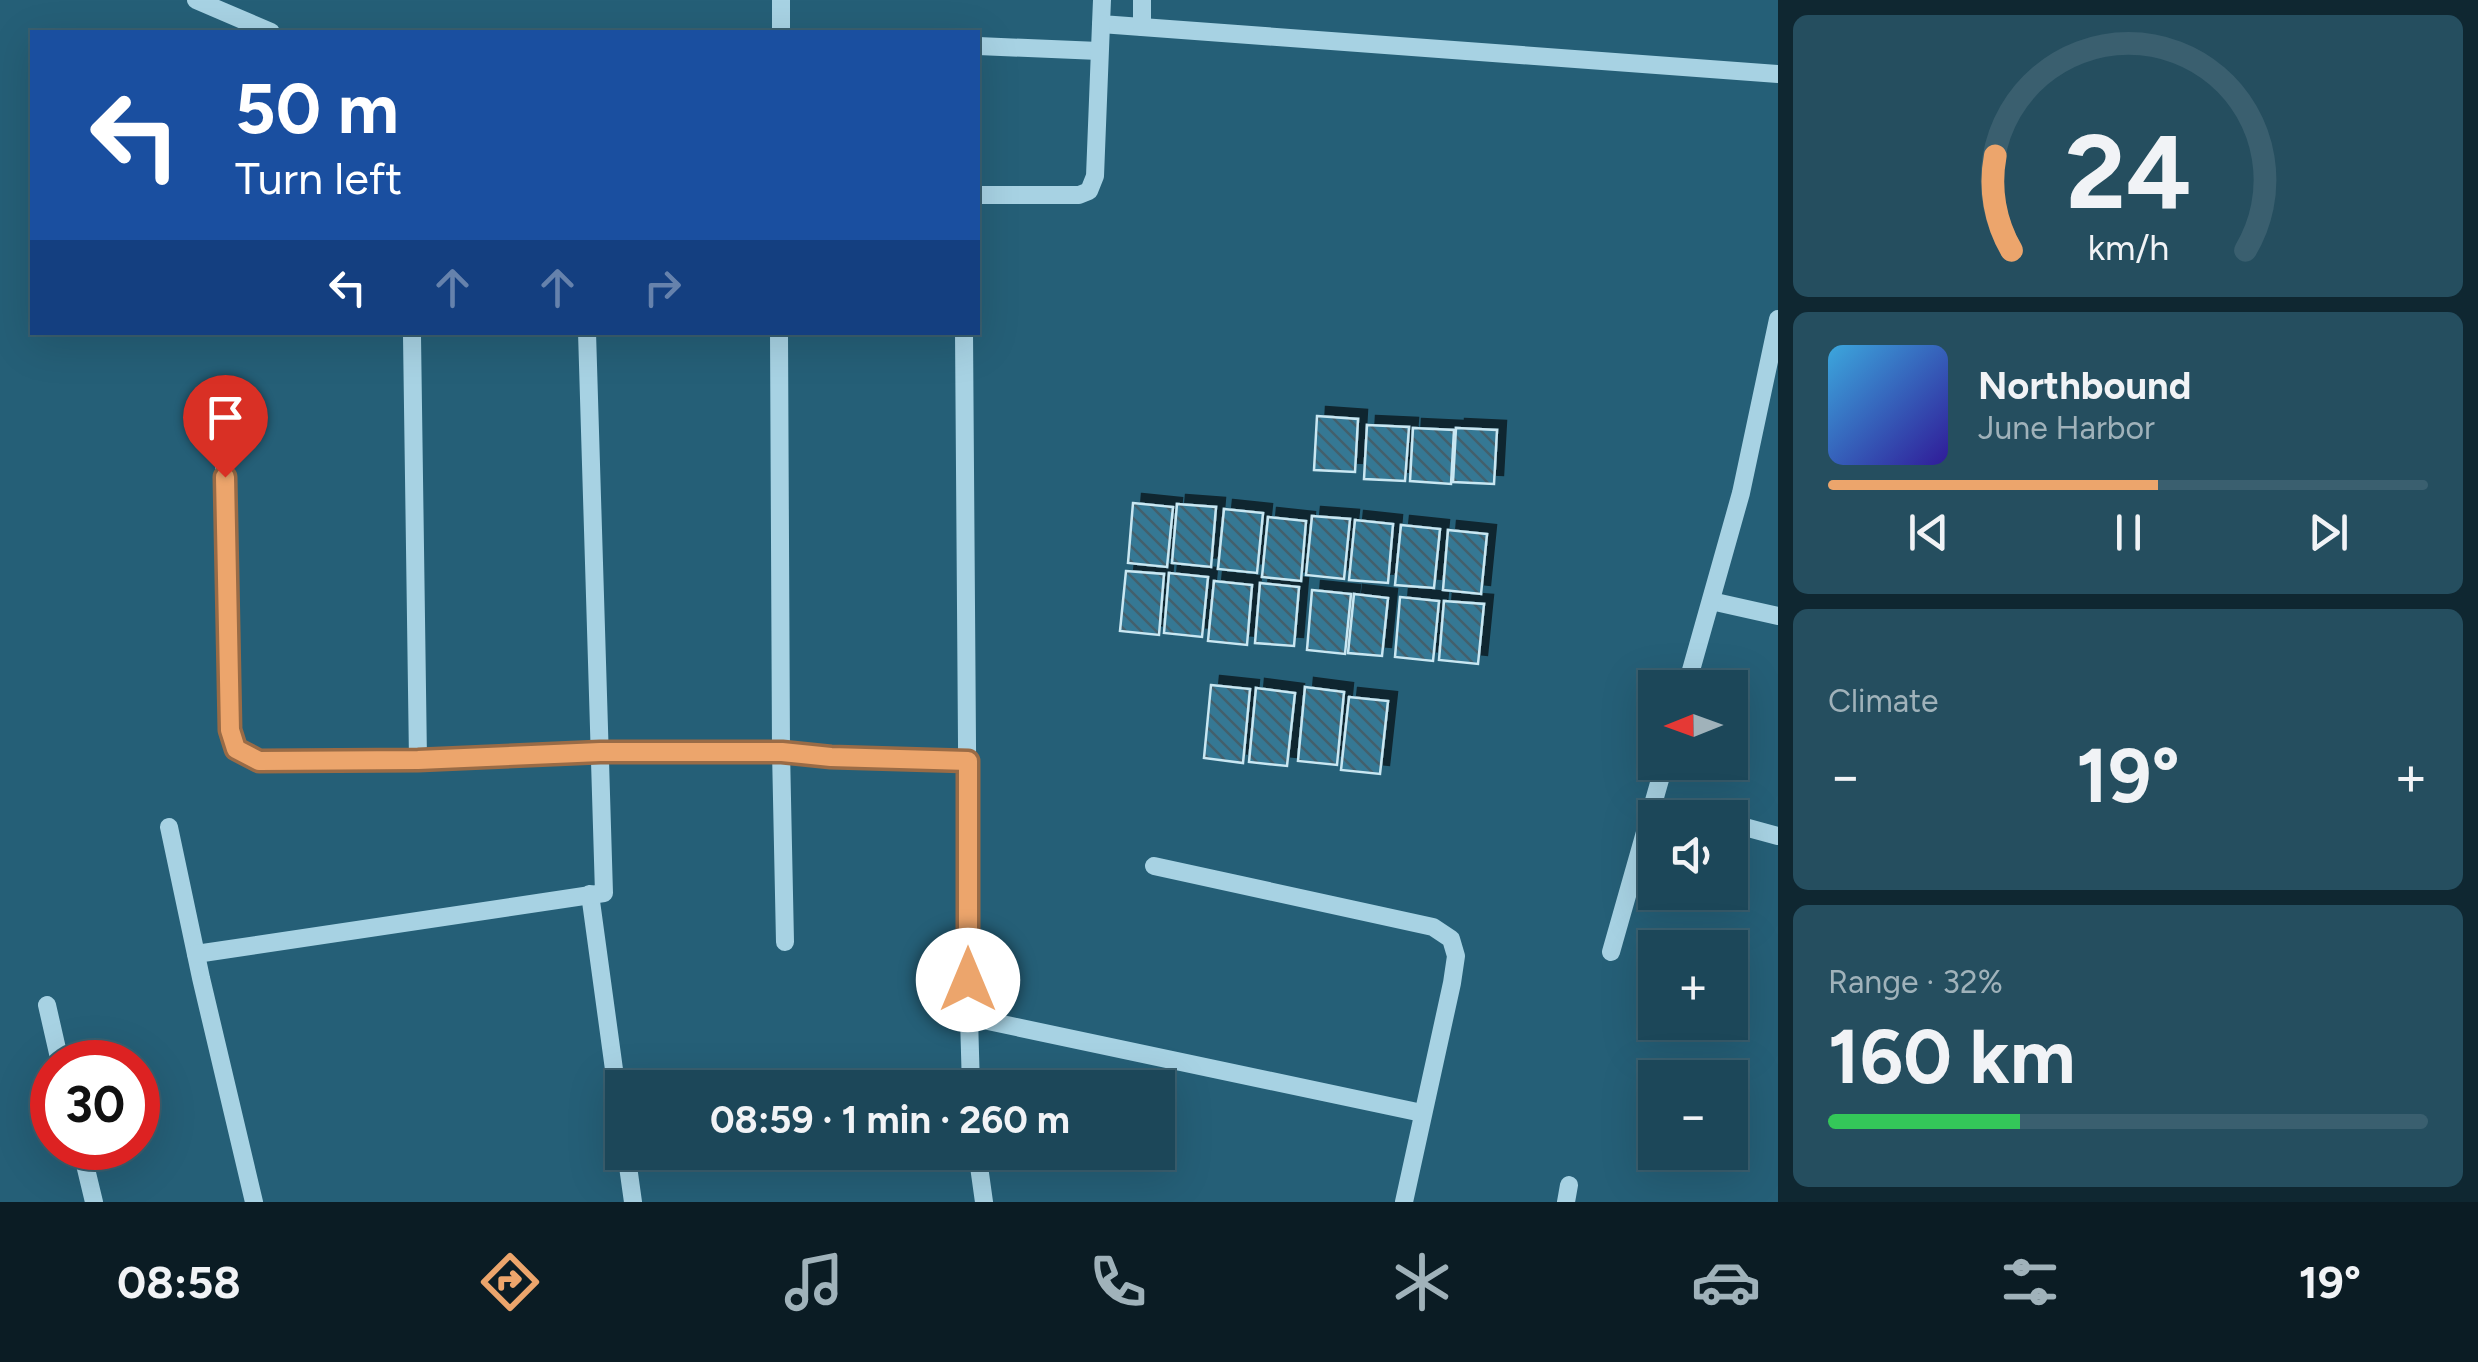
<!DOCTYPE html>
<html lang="en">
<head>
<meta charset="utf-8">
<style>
  body { margin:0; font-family:Figtree,sans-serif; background:#254e5f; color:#f1f3f6; height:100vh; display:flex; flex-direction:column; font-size:38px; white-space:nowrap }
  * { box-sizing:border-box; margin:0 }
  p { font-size:32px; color:#a0b2ba }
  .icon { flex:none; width:55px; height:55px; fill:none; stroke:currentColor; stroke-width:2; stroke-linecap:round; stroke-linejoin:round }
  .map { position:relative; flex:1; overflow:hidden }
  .panel { display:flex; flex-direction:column; gap:15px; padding:15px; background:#0f2731; width:700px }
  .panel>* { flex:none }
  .banner { position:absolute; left:30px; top:30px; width:950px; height:305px; border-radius:0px; box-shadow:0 10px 40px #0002,0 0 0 2px #3a5f6f; background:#1a4fa0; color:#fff; overflow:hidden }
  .needle { width:65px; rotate:269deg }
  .buttons { position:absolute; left:1638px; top:670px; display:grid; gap:20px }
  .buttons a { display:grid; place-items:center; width:110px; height:110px; border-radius:0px; background:#1c4759; box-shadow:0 10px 40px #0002,0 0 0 2px #3a5f6f; font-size:50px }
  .speed { position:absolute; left:30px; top:1040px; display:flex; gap:20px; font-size:50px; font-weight:700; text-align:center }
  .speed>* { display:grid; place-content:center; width:130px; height:130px; border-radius:50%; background:#1c4759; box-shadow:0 10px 40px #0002,0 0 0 2px #3a5f6f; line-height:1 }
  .speed .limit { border:15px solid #d22; background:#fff; color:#111 }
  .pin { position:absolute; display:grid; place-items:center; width:85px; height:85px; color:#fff; margin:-102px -42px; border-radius:50% 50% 50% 0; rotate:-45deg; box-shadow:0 0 10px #0007 }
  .pin .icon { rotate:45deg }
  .me { position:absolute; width:110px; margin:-55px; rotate:0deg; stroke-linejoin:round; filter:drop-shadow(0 0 8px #0008) }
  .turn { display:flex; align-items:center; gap:35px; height:210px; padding:0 40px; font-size:45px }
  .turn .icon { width:130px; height:130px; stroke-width:2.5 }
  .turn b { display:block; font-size:70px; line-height:85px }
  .lanes { display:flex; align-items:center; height:95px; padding:0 40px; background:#0003; justify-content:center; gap:50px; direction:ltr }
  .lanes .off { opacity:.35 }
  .big { font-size:75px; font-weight:700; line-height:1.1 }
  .panel .widget { flex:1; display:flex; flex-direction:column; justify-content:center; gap:15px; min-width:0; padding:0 35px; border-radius:15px; background:#254e5f }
  .panel .dial { align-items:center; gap:0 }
  .dial svg { height:260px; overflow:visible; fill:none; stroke:#3a5f6f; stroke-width:7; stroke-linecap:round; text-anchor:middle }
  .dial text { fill:#f1f3f6; stroke:none }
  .song { display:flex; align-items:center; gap:30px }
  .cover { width:120px; height:120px; border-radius:15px; background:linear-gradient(135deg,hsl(200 70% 55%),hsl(250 70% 35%)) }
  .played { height:10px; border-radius:5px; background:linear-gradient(90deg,#eca56c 55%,#3a5f6f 55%) }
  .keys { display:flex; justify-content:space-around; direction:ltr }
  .heat { display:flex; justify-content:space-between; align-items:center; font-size:55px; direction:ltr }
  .charge { height:15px; border-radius:8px; background:linear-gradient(90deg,#34c759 32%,#3a5f6f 0) }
  .trip { position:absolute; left:605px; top:1070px; width:570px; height:100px; border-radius:0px; background:#1c4759; box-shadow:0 10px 40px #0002,0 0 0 2px #3a5f6f; font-weight:700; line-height:100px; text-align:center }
  .tab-bar { display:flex; height:160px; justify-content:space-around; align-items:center; background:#0b1c24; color:#a0b2ba }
  .tab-bar .icon { width:70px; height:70px }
  .tab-bar .selected { color:#eca56c }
  .tab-bar b { font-size:45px; color:#f1f3f6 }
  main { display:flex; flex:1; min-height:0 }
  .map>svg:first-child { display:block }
  .building { fill:url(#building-back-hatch); stroke:#c9e7f2; stroke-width:2.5; filter:url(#shadow) }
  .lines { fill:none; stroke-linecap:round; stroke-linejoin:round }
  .minor { stroke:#a7d2e3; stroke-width:18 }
  .route-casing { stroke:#996b46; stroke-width:25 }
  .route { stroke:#eca56c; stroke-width:18 }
</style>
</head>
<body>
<main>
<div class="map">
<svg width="1778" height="1202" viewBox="0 0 1778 1202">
  <defs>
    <pattern id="building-back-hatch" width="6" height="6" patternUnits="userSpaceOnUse" patternTransform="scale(2.5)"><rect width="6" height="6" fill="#367894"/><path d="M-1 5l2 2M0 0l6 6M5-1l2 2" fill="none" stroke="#42606c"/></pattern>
    <filter id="shadow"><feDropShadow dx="9" dy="-9" stdDeviation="0" flood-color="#0009"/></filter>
  </defs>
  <rect width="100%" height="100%" fill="#255f77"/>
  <!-- building -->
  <g class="building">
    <polygon points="1317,416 1358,419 1355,472 1314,470"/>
    <polygon points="1367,425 1409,427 1405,481 1364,479"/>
    <polygon points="1413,428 1454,430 1451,484 1410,481"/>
    <polygon points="1456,428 1497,430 1494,484 1453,482"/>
    <polygon points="1133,503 1173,507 1167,567 1128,563"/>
    <polygon points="1177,504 1216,507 1211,567 1172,563"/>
    <polygon points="1224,509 1263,513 1257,573 1218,569"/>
    <polygon points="1312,516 1350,519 1344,579 1306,575"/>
    <polygon points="1268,517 1306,521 1301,581 1262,577"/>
    <polygon points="1355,520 1393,524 1388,583 1349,580"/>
    <polygon points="1401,525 1440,529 1434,588 1395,585"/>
    <polygon points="1448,530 1487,534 1481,594 1443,590"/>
    <polygon points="1126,571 1164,574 1159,635 1120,631"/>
    <polygon points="1169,573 1208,577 1202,637 1164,633"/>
    <polygon points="1214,581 1252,585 1247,645 1208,641"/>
    <polygon points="1260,583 1299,587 1294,646 1255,643"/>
    <polygon points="1312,590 1351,594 1345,654 1307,650"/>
    <polygon points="1354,594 1388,598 1382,656 1348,653"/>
    <polygon points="1400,597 1439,601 1433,661 1395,657"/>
    <polygon points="1444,601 1484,604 1478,664 1439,660"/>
    <polygon points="1211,685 1250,689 1243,763 1204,758"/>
    <polygon points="1305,687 1344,692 1337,765 1298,761"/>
    <polygon points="1256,688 1295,693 1287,766 1249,762"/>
    <polygon points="1349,697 1388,701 1380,774 1341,770"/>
  </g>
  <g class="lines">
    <!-- minor -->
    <g class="minor">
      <polyline points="196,0 271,32"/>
      <polyline points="1102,0 1101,24 1778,74"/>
      <polyline points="1142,27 1142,0"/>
      <polyline points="781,32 781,0"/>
      <polyline points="978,46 1099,51"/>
      <polyline points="978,195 1079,195 1089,191 1095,176 1101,24"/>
      <polyline points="779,332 781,751 785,942"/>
      <polyline points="964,332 969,1017 971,1088"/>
      <polyline points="412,336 418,760 600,753 781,751 831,757 967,761"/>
      <polyline points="223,405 230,731 237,749 259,761 418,760"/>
      <polyline points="1711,601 1778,616"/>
      <polyline points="1686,688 1741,493 1778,319"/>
      <polyline points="1652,806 1705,818"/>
      <polyline points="1730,823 1778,836"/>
      <polyline points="169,827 201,978 254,1202"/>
      <polyline points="1154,866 1433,927 1451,939 1456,956 1452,983 1404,1202"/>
      <polyline points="590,894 622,1128"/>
      <polyline points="1611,952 1665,762"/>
      <polyline points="196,954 604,893 587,332"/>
      <polyline points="47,1005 60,1062"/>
      <polyline points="969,1017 1422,1113"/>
      <polyline points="81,1148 94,1202"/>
      <polyline points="626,1152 633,1202"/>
      <polyline points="977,1152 984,1202"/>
      <polyline points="1566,1202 1569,1185"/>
    </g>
  </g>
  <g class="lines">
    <defs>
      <polyline id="route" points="225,477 230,730 236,749 259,761 418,760 600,752 782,752 831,757 968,761 968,980"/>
    </defs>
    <!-- route casing -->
    <use href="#route" class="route-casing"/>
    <!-- route -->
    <use href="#route" class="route"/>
  </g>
</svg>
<div class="buttons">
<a><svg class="needle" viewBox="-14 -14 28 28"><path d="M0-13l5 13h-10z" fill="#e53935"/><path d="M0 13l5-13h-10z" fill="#a0b2ba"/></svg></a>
<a><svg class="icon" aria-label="sound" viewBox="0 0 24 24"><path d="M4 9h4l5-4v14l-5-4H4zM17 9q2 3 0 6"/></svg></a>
<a>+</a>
<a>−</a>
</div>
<div class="speed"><div class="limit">30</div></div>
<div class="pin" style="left:225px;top:477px;background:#d93025"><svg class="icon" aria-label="arrive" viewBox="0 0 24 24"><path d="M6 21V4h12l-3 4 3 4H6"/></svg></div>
<svg class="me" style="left:968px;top:980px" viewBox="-20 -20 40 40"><circle r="19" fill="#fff"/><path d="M0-13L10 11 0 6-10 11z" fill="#eca56c"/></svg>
<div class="trip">08:59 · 1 min · 260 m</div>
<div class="banner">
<div class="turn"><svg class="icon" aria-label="left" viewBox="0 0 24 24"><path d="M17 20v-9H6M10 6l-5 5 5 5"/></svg><div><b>50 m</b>Turn left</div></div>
<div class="lanes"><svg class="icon" aria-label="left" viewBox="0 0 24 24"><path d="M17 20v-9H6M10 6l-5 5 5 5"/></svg><svg class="icon off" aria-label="ahead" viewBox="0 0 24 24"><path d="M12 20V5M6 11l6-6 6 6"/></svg><svg class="icon off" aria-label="ahead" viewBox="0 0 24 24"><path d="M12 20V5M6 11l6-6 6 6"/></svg><svg class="icon off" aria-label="right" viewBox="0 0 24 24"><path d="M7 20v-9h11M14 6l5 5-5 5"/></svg></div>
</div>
</div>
<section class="panel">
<div class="widget dial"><svg viewBox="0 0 100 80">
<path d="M14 69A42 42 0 1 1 86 69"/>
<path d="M14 69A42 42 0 0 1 9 40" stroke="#eca56c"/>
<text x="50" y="56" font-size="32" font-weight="700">24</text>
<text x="50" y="72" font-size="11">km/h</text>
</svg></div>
<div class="widget">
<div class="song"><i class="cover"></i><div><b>Northbound</b><p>June Harbor</p></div></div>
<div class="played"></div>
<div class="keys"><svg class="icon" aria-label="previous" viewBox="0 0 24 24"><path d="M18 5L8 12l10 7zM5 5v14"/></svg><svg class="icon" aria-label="pause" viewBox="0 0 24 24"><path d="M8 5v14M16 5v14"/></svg><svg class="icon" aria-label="next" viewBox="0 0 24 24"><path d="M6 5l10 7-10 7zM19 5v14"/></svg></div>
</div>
<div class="widget"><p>Climate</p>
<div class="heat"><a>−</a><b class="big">19°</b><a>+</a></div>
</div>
<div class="widget"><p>Range · 32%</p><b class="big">160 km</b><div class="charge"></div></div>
</section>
</main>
<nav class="tab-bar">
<b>08:58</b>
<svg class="icon selected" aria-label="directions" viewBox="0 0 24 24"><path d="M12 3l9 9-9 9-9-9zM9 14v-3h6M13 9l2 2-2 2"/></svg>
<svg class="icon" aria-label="music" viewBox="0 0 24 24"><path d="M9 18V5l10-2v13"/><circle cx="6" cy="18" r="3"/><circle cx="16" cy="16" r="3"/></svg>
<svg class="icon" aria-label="phone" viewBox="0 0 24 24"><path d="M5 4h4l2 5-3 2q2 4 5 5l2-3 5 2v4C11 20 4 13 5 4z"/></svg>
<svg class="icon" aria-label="climate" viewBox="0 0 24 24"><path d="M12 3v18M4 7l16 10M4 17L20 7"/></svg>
<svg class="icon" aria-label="car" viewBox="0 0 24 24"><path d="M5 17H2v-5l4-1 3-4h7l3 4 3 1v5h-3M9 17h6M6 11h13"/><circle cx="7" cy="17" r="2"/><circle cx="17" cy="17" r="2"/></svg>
<svg class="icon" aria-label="filters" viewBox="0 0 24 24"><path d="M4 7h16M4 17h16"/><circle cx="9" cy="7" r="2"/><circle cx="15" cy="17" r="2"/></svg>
<b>19°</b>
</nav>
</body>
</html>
